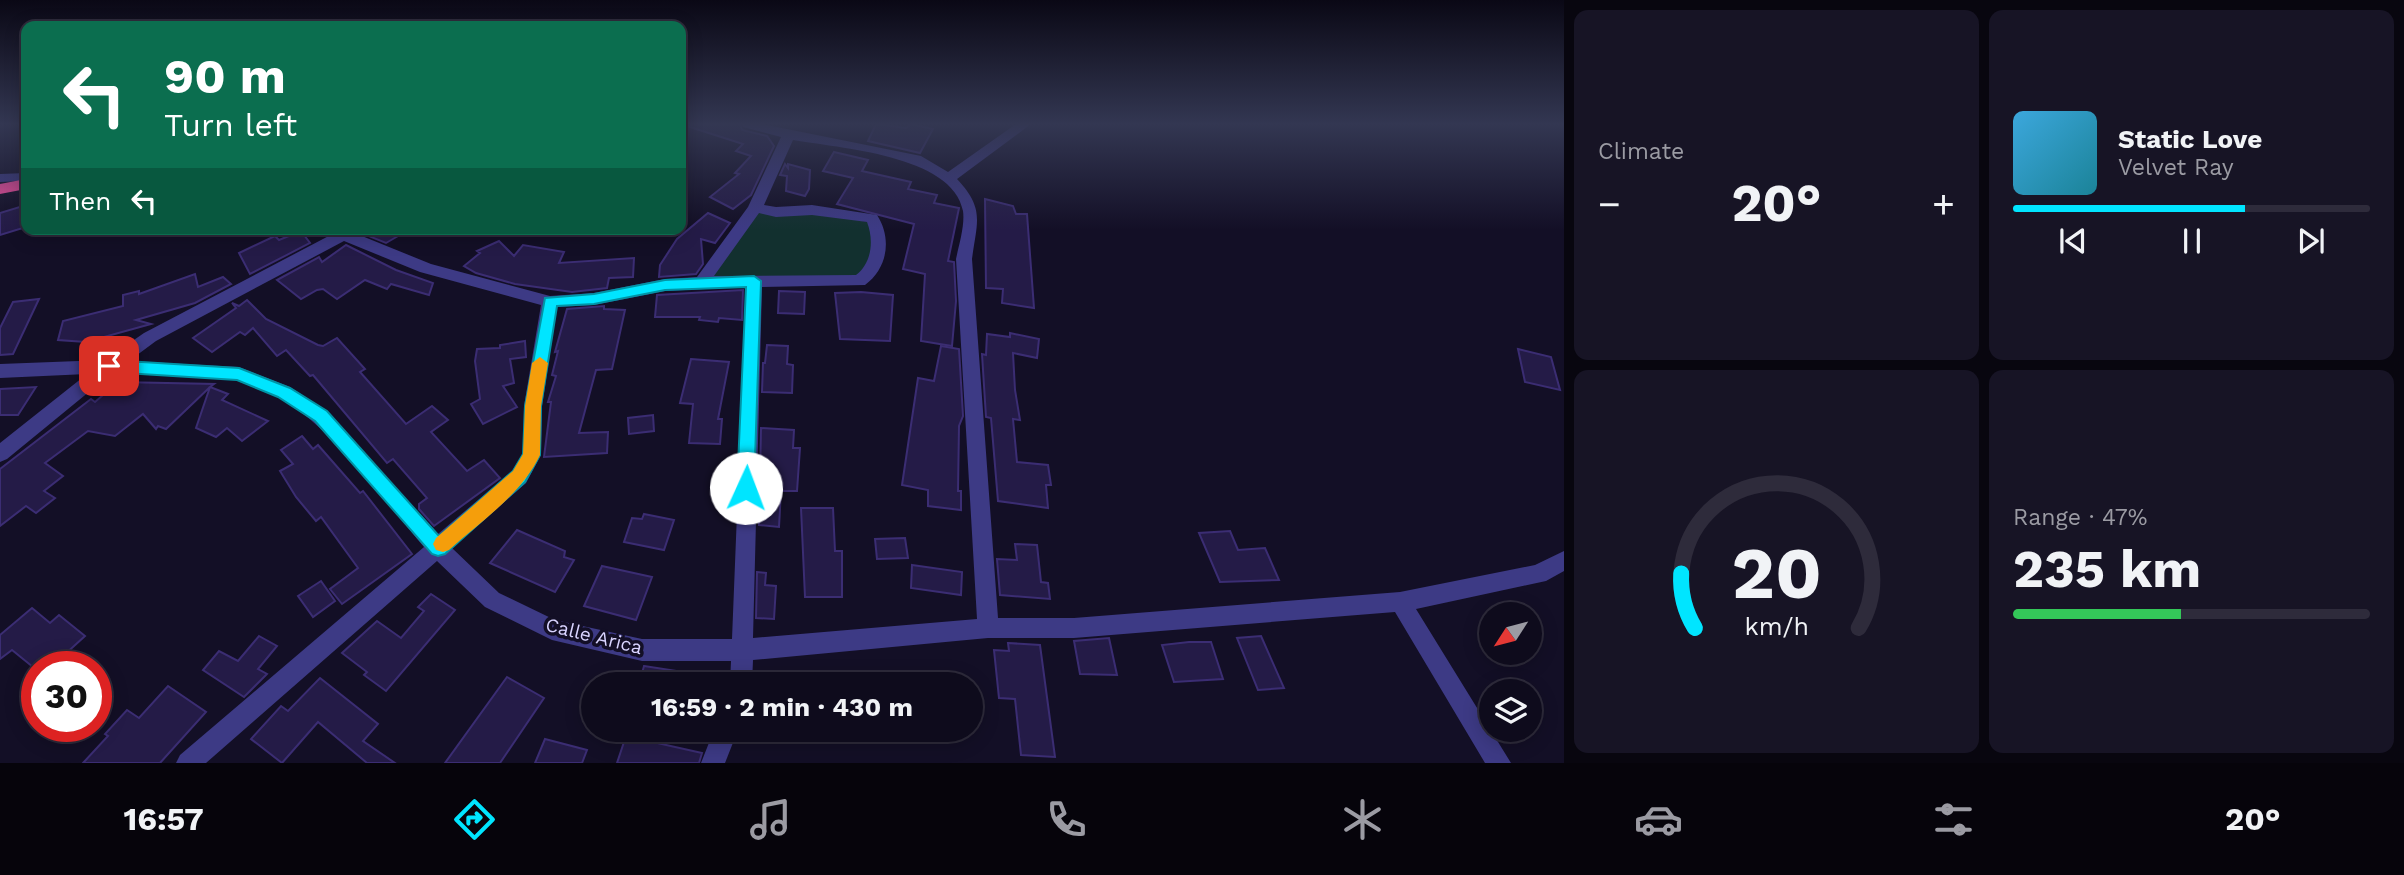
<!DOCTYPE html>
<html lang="en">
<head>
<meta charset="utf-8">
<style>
  body { margin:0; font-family:"Work Sans",sans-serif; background:#171425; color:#f1f3f6; height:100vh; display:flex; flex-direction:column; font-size:26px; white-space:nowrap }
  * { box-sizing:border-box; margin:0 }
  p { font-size:23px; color:#9b9ba3 }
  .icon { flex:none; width:38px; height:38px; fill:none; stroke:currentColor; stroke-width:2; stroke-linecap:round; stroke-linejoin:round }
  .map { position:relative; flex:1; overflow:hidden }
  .sheet { display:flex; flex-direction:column; gap:10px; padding:10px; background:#08060f; width:840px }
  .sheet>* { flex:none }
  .guide { position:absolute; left:21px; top:21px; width:665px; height:214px; border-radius:14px; box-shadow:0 4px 18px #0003,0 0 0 2px #2e2b3b; background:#0b6e4f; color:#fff; overflow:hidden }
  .needle { width:46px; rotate:234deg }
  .fabs { position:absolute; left:1479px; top:602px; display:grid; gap:14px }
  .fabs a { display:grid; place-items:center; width:63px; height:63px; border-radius:50%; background:#0e0b1c; box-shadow:0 4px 18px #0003,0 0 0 2px #2e2b3b; font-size:35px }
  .speed { position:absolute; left:21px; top:651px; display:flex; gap:14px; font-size:35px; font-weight:700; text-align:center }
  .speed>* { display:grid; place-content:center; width:91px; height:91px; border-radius:50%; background:#0e0b1c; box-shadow:0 4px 18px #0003,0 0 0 2px #2e2b3b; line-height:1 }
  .speed .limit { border:10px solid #d22; background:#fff; color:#111 }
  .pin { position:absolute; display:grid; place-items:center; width:60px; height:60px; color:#fff; margin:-30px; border-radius:14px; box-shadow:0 4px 10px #0006 }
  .me { position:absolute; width:77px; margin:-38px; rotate:2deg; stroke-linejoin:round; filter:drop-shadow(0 0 5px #0008) }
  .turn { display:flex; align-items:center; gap:24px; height:147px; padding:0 28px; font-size:32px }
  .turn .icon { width:91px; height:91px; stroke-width:2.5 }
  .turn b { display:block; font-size:49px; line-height:60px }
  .then { display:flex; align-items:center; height:66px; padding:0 28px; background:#0003; gap:14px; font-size:26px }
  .big { font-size:52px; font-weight:700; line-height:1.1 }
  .sheet .tile { flex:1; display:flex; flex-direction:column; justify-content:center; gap:10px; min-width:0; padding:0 24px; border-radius:14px; background:#171425 }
  .sheet .dial { align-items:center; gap:0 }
  .dial svg { height:182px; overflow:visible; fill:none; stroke:#2e2b3b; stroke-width:7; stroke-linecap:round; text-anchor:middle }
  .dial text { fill:#f1f3f6; stroke:none }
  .song { display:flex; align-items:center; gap:21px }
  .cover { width:84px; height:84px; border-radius:10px; background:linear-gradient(135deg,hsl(200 70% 55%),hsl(190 70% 35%)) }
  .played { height:7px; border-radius:4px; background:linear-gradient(90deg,#00e5ff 65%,#2e2b3b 65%) }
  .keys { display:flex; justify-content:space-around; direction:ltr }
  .heat { display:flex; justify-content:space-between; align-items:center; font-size:38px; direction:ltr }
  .charge { height:10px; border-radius:5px; background:linear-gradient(90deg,#34c759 47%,#2e2b3b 0) }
  .sheet .tiles { flex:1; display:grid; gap:10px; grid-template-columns:repeat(2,1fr) }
  .trip { position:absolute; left:581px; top:672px; width:402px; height:70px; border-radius:35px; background:#0e0b1c; box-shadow:0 4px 18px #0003,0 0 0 2px #2e2b3b; font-weight:700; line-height:70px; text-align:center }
  .tab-bar { display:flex; height:112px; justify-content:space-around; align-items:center; background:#06040b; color:#9b9ba3 }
  .tab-bar .icon { width:49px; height:49px }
  .tab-bar .current { color:#00e5ff }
  .tab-bar b { font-size:32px; color:#f1f3f6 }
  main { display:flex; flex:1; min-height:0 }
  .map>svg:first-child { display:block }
  .green { fill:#12302f }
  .building { fill:#241b47; stroke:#3b2d73; stroke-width:2 }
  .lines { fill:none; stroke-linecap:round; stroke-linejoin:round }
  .street { fill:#3d3a85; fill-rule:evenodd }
  .highway { fill:#ff4fa3; fill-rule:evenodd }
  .route { fill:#00e5ff; stroke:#0095a6; stroke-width:2 }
  .slow { fill:#f59e0b }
  .labels { text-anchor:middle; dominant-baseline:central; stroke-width:7; stroke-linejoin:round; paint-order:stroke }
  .street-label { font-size:19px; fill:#d9d4ff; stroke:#130f26 }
</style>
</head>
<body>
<main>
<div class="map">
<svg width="1564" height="763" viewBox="0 0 1564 763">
  <rect width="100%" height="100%" fill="#130f26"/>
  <!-- green -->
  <polygon class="green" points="755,208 812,210 876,224 869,275 702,282"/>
  <!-- building -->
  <g class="building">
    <polygon points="690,124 740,124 742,130 767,136 774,146 751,195 733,209 710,197 739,174 735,173 751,156 736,151 743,144 690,127"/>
    <polygon points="876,124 906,128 911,124 933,129 920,153 868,141"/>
    <polygon points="834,152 868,160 862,171 911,182 908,189 937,195 934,203 959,208 948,261 954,262 956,301 952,346 921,341 925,274 903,269 914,224 837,204 853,178 823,171"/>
    <polygon points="785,164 788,168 788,164 810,170 809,189 805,196 786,191 787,176 780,175"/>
    <polygon points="985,199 1013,206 1016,214 1027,214 1034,308 1002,303 1003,289 986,288"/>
    <polygon points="26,205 26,227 0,235 0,213"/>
    <polygon points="708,213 730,223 715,243 701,239 703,264 696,274 659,277 660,265 677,239"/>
    <polygon points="362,229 410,229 386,243 361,233"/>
    <polygon points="301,231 310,243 250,274 239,253 275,236 279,240"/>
    <polygon points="499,241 514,256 523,245 564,252 559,263 634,258 633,277 609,278 607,288 572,292 515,284 476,273 464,266 480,253 477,251"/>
    <polygon points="346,245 396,270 433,283 429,295 391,284 387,289 365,280 337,299 323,289 317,290 301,299 277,280 319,257 322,262"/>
    <polygon points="195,274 198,287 223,277 231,284 195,303 136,320 151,324 86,342 58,340 63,321 123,306 123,295 139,291 139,294"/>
    <polygon points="743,290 742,320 719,318 718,322 699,320 700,317 655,317 657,295"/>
    <polygon points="779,291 805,292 804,314 778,313"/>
    <polygon points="861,292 893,295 890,341 840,339 835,293"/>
    <polygon points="39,299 13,354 0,355 0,328 13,302"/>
    <polygon points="247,300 266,319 318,345 323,346 337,338 365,369 360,372 406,424 432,406 448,420 431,432 467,471 484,460 500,478 434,526 419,509 419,504 427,498 393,459 387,463 313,375 310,376 286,350 277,356 253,328 245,335 240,332 212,352 193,338 236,308 232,303 239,306"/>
    <polygon points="604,306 604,309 625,310 612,369 596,370 579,433 608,432 607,453 544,457 551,402 548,402 556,376 552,375 558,351 555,352 567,309"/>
    <polygon points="1010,333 1039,339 1037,358 1013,353 1015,390 1020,420 1013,419 1017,462 1048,465 1051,485 1046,485 1048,508 998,501 991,418 986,417 982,354 986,355 987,334 1010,337"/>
    <polygon points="525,341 526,357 510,359 514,383 503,386 517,407 483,424 471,404 480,399 475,361 477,349 500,348 500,345"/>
    <polygon points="767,345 788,346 787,364 793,365 792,393 762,392 763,363 765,363"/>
    <polygon points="941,346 959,349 963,416 959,426 958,491 961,491 961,510 928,506 928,490 902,485 918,378 934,381"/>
    <polygon points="1518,349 1551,357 1560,390 1525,382"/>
    <polygon points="691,359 729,362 718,419 722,419 720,444 689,443 693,404 680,403"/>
    <polygon points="118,382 214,384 210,387 228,394 222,400 268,421 242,441 227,428 216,437 196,428 210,387 166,429 158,426 156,429 143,414 115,436 88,431 45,463 63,476 44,491 55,498 36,513 26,506 0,526 0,469 91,399 95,402"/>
    <polygon points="36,387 18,415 0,415 0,389"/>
    <polygon points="653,415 654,431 629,434 628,418"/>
    <polygon points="761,428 794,430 793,448 800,448 797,491 781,491 779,527 759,525"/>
    <polygon points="302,436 313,449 318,445 360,493 363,491 412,554 342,604 330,589 358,568 321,517 316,521 296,497 280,471 293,464 281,450"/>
    <polygon points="801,508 833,508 835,551 842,551 842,597 805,597"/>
    <polygon points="644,514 674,520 664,550 624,542 632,518 642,519"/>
    <polygon points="517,530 565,551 564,557 574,560 555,592 490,563"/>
    <polygon points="1230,531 1238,550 1265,548 1279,580 1220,582 1199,533"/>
    <polygon points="905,538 908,558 877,559 875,539"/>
    <polygon points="1015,544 1037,545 1041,582 1048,583 1050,599 1000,595 997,559 1017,560"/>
    <polygon points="912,565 962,572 961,595 911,588"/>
    <polygon points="602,566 652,577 636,620 584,606"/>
    <polygon points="757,572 766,573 765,585 776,586 774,619 756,618"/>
    <polygon points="321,581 335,601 313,617 298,596"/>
    <polygon points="431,594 455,610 386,691 364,675 367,672 342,653 377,621 401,638 424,611 418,607"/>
    <polygon points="32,608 50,623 59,615 85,636 51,667 33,667 12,650 0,659 0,635"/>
    <polygon points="259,636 277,646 258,669 267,674 244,697 203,670 219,651 238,661"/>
    <polygon points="1261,636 1284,688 1258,690 1237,638"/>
    <polygon points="1109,638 1117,675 1080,674 1074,641"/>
    <polygon points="1189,642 1211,642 1223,679 1174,682 1162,645"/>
    <polygon points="1008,643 1040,645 1055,757 1021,755 1015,699 999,698 994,650 1009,651"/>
    <polygon points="644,666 703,675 702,684 639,684"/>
    <polygon points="507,677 544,698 500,763 445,763"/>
    <polygon points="320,678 378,724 363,741 395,763 367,763 318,722 282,763 251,739 281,706 288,711"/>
    <polygon points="168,686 206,712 160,763 83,763 108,736 105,734 127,710 139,718"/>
    <polygon points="626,736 702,753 699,763 617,763"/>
    <polygon points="545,739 587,750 582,763 535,763"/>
  </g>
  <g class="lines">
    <!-- street -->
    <g class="street">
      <path d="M742,124H762L921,156L948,172L1016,124H1031L957,179C985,209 977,221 972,259L998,618H1074L1400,592L1535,565L1564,551V571L1546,581L1416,609L1511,763H1485L1395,612L1074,638H988L753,660L752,684H730L731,661H642L552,640L485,607L437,561L206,763H176L180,755L424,547C378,493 308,391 235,380C195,374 153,375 112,373L7,459L0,462V443L87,374L0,378V364L105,360L144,333L342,229H360L357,234L431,264L550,296L594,293L665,279L697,277L748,207L781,137L743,127ZM793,140C838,148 953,155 963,211C965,225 959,245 956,259L977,619L753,638L762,287L865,285C888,268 892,238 877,215L812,205L776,207L764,205ZM759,213L776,217L812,215L867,222C874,240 872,263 856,275L714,276ZM344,241L420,272L541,305L524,406L523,454L512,471L438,534L327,411L290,387L239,367L129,361L156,341ZM746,287L732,639H642L555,620L499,593L452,548L526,483L541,455L542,406L557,307L594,305L665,291Z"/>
      <polygon points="26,173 26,181 0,182 0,174"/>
      <polygon points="714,730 738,730 725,763 701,763"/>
    </g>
    <!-- highway -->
    <polygon class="highway" points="26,179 26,189 0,194 0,184"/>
  </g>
  <!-- sky -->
  <linearGradient id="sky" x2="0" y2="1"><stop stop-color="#0a0815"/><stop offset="0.54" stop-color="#333752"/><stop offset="1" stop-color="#333752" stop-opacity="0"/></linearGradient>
  <rect width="1564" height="230" fill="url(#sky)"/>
  <!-- route -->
  <polygon class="route" points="754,276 761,281 754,488 752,493 746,496 739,493 737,488 746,287 665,290 594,304 557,306 541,406 540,455 525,482 445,554 438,556 432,554 315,421 278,397 237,380 109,372 101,366 109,360 239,368 290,388 327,411 439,536 513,471 523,454 525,406 545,298 594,294 665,280"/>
  <!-- slow -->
  <path class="slow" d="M540,357L548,363L541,406L540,455C521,495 481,521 449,550L443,552L436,550L433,544L436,538L513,471L523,454L525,406L532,363Z"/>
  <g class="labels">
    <!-- street labels -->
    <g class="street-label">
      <text transform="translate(594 636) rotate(14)">Calle Arica</text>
    </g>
  </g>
</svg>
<div class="fabs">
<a><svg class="needle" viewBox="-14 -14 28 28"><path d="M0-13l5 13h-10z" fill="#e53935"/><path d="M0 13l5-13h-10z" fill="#9b9ba3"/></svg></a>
<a><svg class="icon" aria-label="layers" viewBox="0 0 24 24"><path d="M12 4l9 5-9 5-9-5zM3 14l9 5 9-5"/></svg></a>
</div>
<div class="speed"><div class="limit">30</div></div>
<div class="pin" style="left:109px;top:366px;background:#d93025"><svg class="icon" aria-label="arrive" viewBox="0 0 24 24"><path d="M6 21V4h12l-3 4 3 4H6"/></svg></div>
<svg class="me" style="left:746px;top:488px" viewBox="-20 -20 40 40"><circle r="19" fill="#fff"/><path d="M0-13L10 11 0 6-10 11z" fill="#00e5ff"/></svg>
<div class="trip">16:59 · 2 min · 430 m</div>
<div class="guide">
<div class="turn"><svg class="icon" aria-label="left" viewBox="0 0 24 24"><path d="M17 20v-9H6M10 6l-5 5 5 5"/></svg><div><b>90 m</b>Turn left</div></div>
<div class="then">Then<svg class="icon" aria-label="left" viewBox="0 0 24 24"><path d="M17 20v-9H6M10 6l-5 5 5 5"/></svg></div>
</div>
</div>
<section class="sheet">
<div class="tiles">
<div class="tile"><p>Climate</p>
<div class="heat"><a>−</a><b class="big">20°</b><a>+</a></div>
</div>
<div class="tile">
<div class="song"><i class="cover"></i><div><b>Static Love</b><p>Velvet Ray</p></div></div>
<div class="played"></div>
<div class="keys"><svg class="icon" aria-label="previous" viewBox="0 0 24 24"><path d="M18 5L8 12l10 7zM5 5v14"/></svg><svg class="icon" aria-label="pause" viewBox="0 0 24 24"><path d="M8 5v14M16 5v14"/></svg><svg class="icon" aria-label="next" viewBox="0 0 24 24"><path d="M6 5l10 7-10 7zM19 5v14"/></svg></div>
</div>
<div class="tile dial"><svg viewBox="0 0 100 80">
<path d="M14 69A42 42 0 1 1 86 69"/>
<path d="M14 69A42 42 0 0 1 8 45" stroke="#00e5ff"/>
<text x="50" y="56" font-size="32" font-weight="700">20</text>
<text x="50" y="72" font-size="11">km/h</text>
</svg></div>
<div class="tile"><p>Range · 47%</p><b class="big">235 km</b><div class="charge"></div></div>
</div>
</section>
</main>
<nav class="tab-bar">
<b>16:57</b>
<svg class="icon current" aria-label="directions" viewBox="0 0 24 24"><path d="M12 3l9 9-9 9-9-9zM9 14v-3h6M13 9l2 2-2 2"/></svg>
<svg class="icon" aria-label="music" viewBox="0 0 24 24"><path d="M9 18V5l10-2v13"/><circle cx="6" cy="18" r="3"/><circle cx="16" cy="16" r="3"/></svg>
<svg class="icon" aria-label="phone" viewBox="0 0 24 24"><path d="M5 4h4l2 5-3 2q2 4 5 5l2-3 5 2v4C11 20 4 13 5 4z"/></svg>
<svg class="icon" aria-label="climate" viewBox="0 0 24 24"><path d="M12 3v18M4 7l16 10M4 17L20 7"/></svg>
<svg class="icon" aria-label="car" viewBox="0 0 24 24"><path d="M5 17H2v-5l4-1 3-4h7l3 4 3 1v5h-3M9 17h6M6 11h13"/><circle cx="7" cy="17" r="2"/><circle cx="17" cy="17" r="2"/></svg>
<svg class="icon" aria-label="filters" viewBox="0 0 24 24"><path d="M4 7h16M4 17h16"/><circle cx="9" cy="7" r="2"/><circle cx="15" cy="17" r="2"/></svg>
<b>20°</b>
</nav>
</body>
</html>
